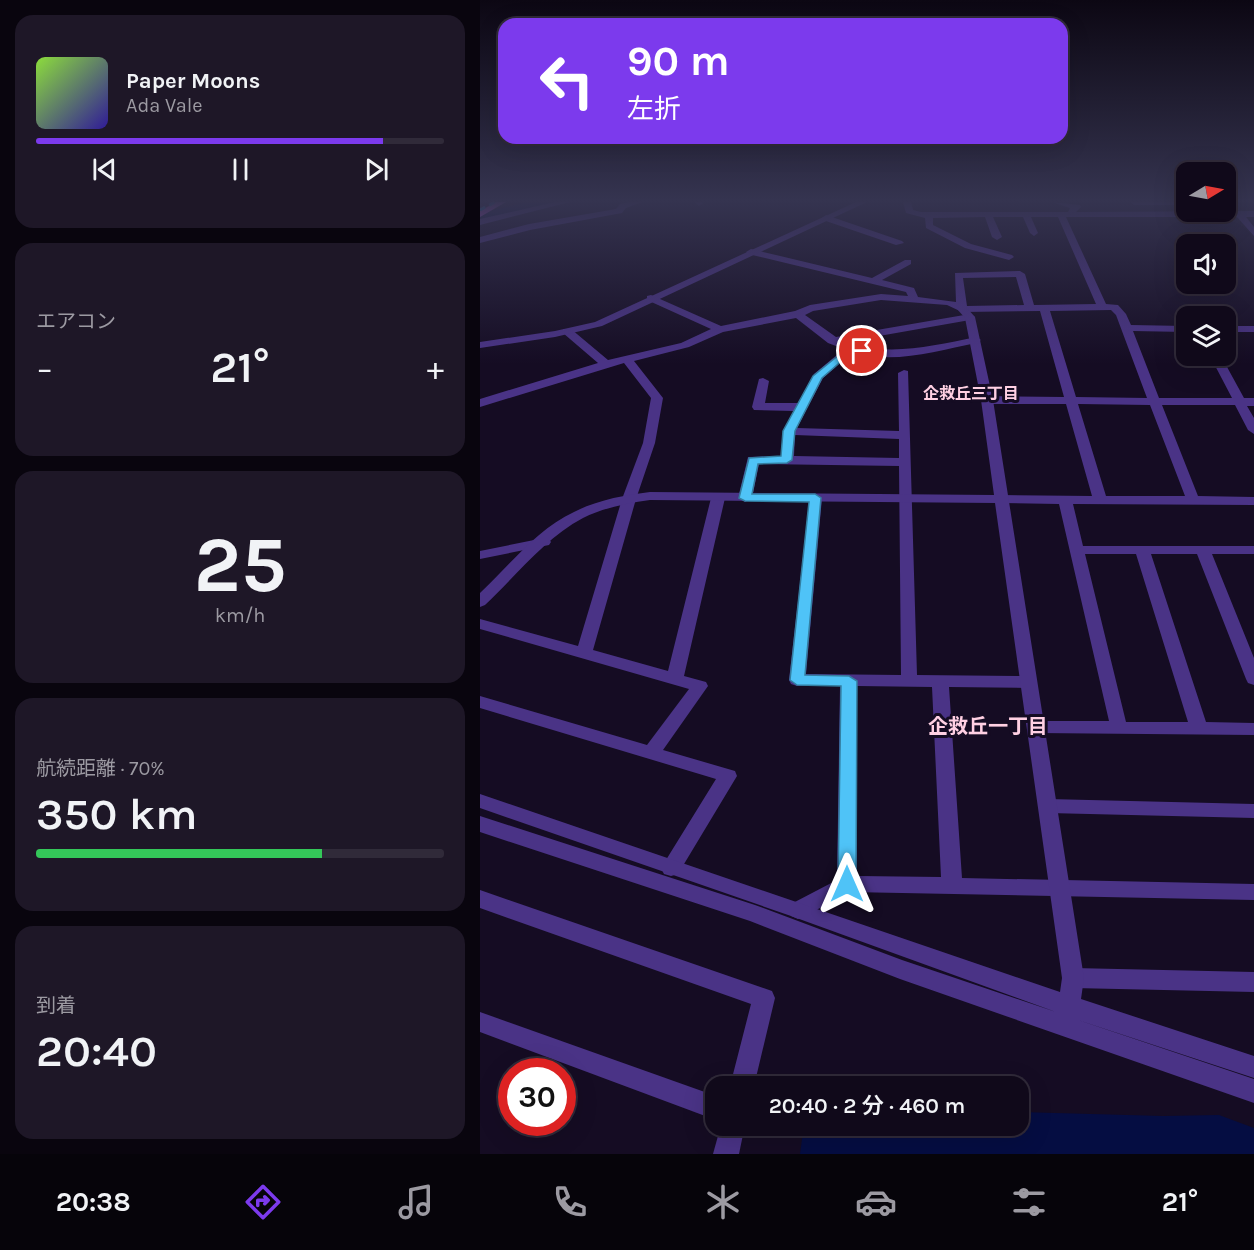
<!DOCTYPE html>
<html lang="ja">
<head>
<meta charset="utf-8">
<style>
  body { margin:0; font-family:Karla,"Noto Sans JP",sans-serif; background:#1e1727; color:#f1f3f6; height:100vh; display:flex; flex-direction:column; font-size:22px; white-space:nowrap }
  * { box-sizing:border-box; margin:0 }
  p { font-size:20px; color:#9c9aa2 }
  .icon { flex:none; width:33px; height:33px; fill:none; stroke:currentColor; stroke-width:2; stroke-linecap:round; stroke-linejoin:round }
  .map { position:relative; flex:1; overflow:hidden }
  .details { display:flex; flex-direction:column; gap:15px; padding:15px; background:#09050e; width:480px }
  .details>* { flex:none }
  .banner { position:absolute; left:18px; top:18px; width:570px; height:126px; border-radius:18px; box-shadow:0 6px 24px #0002,0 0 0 2px #302a39; background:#7c3aed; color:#fff; overflow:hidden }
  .needle { width:39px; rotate:80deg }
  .tools { position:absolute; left:696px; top:162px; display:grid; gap:12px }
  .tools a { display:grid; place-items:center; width:60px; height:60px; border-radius:12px; background:#10091a; box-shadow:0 6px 24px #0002,0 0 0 2px #302a39; font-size:30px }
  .speed { position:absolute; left:18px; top:1058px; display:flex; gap:12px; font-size:30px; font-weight:700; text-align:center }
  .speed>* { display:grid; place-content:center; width:78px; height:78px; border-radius:50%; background:#10091a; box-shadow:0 6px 24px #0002,0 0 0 2px #302a39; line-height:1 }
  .speed .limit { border:9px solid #d22; background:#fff; color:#111 }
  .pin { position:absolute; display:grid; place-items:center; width:51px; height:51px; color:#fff; margin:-26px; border:3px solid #fff; border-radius:50%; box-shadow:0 2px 6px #0007 }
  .me { position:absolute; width:66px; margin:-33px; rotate:0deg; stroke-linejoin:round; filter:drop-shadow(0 0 4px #0008) }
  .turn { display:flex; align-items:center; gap:21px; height:126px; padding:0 30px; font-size:27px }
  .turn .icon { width:78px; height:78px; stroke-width:2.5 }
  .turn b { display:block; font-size:42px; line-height:51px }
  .big { font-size:45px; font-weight:600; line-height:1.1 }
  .details .card { flex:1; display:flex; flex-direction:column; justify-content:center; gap:9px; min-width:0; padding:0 21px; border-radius:18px; background:#1e1727 }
  .details .dial { align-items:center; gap:0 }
  .dial b { font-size:78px; line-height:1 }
  .song { display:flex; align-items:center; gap:18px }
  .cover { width:72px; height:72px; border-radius:9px; background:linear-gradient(135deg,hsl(90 70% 55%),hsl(250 70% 35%)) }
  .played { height:6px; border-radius:3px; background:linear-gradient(90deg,#7c3aed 85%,#302a39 85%) }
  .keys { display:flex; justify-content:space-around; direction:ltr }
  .heat { display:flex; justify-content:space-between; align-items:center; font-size:33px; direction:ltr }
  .charge { height:9px; border-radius:4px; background:linear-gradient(90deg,#34c759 70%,#302a39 0) }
  .trip { position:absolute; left:225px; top:1076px; width:324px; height:60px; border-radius:18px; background:#10091a; box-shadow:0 6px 24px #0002,0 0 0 2px #302a39; font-weight:600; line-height:60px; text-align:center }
  .tab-bar { display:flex; height:96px; justify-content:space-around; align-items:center; background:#06040a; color:#9c9aa2 }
  .tab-bar .icon { width:42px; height:42px }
  .tab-bar .on { color:#7c3aed }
  .tab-bar b { font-size:27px; color:#f1f3f6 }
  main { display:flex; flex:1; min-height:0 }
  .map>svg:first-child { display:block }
  .water { fill:#050d42 }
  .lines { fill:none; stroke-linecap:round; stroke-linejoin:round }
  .river { fill:#050d42; fill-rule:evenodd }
  .minor { fill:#4a3386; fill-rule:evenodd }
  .tertiary { fill:#4a3386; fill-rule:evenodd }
  .primary { fill:#e855ff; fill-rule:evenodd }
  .rail { stroke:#00a5f9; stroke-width:3; stroke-dasharray:6 4.5; stroke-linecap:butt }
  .route { fill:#4fc3f7; stroke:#337fa1; stroke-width:1.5 }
  .labels { text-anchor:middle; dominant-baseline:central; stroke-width:6; stroke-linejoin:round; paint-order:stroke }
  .far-neighbourhood-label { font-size:16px; font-weight:bold; fill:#ffd0e3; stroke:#150c23 }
  .neighbourhood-label { font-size:20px; font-weight:bold; fill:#ffd0e3; stroke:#150c23 }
</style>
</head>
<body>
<main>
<section class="details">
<div class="card">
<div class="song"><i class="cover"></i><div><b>Paper Moons</b><p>Ada Vale</p></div></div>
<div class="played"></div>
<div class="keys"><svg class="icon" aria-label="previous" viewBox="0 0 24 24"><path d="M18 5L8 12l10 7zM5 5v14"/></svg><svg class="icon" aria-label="pause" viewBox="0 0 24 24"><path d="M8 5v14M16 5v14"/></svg><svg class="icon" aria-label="next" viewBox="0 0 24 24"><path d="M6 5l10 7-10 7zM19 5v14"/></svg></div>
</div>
<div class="card"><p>エアコン</p>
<div class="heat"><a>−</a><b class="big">21°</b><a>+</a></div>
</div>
<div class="card dial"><b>25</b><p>km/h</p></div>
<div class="card"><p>航続距離 · 70%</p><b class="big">350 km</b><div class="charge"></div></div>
<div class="card"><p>到着</p><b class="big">20:40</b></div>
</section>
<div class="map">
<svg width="774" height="1154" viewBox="0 0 774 1154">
  <rect width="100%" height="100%" fill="#150c23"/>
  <!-- water -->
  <polygon class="water" points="539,1112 683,1116 739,1115 774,1128 774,1154 320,1154 324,1125 538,1125"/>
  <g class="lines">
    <!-- river -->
    <polygon class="river" points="48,202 76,202 74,205 0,223 0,213"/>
    <!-- minor -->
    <g class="minor">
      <polygon points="75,202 90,202 0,225 0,219"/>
      <polygon points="149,202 162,202 146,208 142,213 50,230 0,243 0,237 49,224 136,209 140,204"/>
      <polygon points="214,202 222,202 223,203 219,206"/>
      <path d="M423,202H431L433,210L441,212H588L590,208L572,202L600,205L601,207L596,212L774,211V217H766L774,227V236L757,217H586L626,304L638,305L646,314L651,325L706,326V332L653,331L679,398H752L730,356H741L764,398H774V406H767L774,418V434L768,430L755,405H682L718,496L774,497V505L593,504L603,546H774V554H732L774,658V685L768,683L766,679L717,554H671L726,722L774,723V735L556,733L550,731L547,727L550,723L556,721H629L579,504L520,503L513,499L520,495L612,496L586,404H507L501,400L507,396L584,397L560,311L482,312L467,305L401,300L333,311L325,315L356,337L490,314L495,317L490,320L365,342C409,357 452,346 496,337L501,340L496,343C457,351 412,365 373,352L343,378L317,428L419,431L418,373L424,370L428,371L437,675L549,676L555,678L557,682L555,686L549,688L469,687L482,878L774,884V900L370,892L325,916L318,919L311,916L308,910L311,904L357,880L360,686H317L311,684L309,680L330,495L335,494L342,498L326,674L421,675L419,466L279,464L272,498L265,502L258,498L268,457L301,456L303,431L314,411L274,410L272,407L279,379L283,378L289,381L285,403H318L334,374L364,349L348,343L316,318L243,332L209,347L154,361L183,398L175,443L156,499L113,650L188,671L231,498L238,494L245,498L204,676L226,682L228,686L183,750L255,771L257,776L198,874L191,876L184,874L181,868L236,779L0,708V696L167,745L209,689L0,629V619L98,646L142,499L163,443L171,398L144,363L0,407V399L118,363L83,333V329H91L128,360L201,343L231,329L167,300V296L171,295L241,326L315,311L330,305L401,294L428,296L426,292L268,254L266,252L271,249L392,278L425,260H431V264L402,280L434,288L438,297L476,302L475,273L540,271L545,274L554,305L616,304L578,217H551L558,233L554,236L550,233L543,217H513L522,237L517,240L512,237L505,217L453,218V225L491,244L532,255L534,257L529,260L485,248L446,228L445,218L426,213ZM536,277L544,305L487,306L483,278ZM631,310L636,315L667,398L596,397L570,311ZM598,404L670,405L705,496H626ZM315,435L419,439V458L314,456ZM605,554H656L708,722H646ZM377,686L452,687L461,877L377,876Z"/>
      <polygon points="650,202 704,202 700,205 654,205"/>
      <polygon points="346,215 422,241 424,243 416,245 343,220 342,218"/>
      <rect x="746" y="326" width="28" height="6"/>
      <polygon points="64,538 69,539 71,542 69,545 0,559 0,551"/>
      <polygon points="568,799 774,804 774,818 568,813 561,811 558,806 561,801"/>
      <polygon points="0,890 292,991 295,998 274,1086 250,1086 271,1004 0,908"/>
      <polygon points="593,968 774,972 774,992 593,988 585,985 582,978 585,971"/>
      <polygon points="0,1012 236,1096 236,1120 0,1032"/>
      <polygon points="241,1125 265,1125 259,1154 233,1154"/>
    </g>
    <!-- tertiary -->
    <g class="tertiary">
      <polygon points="376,202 387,202 122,326 75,337 0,348 0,342 75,331 115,322"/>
      <path d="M478,307H486L495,317L513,400L604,978L601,999L774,1056V1078L598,1020L774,1079V1103L420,979L270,921L0,832V816L275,905L422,960L576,1012L311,916L0,808V794L580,992L582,978L515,503L170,500C147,503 123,508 103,518C65,538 36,576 5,605L0,607V593C29,566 57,529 94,512C117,500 145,495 170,492L514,495L501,400L485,318L477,309Z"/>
    </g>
    <!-- primary -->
    <polygon class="primary" points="16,202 26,202 0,217 0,211"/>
    <!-- rail -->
    <polyline class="rail" points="0,210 15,202"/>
  </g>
  <!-- sky -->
  <linearGradient id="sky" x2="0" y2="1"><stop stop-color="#0c0713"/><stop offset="0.55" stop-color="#353450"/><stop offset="1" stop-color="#353450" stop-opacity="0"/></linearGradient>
  <rect width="774" height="364" fill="url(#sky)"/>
  <!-- route -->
  <polygon class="route" points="370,346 388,351 382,354 372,352 342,378 315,431 312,460 307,463 278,464 272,494 335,494 341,498 325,675 369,676 377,681 376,884 374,889 367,892 361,889 358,884 361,686 317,685 310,680 329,502 265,501 259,498 269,458 301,456 303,431 333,376"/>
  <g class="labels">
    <!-- far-neighbourhood labels -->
    <g class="far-neighbourhood-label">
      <text x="491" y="393">企救丘三丁目</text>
    </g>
    <!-- neighbourhood labels -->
    <g class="neighbourhood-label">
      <text x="508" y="726">企救丘一丁目</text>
    </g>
  </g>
</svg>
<div class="tools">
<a><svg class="needle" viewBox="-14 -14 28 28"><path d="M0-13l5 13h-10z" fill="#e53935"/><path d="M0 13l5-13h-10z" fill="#9c9aa2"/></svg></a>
<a><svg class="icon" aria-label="sound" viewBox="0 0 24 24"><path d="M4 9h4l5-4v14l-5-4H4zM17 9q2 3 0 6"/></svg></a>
<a><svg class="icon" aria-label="layers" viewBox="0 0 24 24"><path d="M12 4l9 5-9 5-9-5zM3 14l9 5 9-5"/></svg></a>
</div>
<div class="speed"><div class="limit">30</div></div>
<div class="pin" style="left:382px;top:351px;background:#d93025"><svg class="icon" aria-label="arrive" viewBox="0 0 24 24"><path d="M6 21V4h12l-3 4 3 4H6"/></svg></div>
<svg class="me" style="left:367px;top:884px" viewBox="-20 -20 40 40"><path d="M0-17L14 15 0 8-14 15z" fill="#4fc3f7" stroke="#fff" stroke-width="4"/></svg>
<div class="trip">20:40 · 2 分 · 460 m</div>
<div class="banner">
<div class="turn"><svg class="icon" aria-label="left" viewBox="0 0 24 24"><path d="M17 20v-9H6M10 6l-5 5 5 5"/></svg><div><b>90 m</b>左折</div></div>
</div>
</div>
</main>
<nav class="tab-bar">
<b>20:38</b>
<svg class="icon on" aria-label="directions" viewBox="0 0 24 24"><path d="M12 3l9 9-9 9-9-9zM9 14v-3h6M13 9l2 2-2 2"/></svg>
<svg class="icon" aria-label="music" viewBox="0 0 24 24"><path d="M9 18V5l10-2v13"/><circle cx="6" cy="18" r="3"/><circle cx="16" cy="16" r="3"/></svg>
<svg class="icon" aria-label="phone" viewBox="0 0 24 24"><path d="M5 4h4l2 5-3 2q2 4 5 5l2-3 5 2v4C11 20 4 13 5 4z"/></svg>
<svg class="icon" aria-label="climate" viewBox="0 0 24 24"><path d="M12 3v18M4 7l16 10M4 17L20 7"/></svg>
<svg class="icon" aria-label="car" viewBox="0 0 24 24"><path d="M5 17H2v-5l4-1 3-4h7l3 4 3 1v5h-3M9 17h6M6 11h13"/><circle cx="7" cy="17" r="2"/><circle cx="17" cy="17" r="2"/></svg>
<svg class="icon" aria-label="filters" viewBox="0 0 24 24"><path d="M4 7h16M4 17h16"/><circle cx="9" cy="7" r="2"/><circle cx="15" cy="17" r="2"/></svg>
<b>21°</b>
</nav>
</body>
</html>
